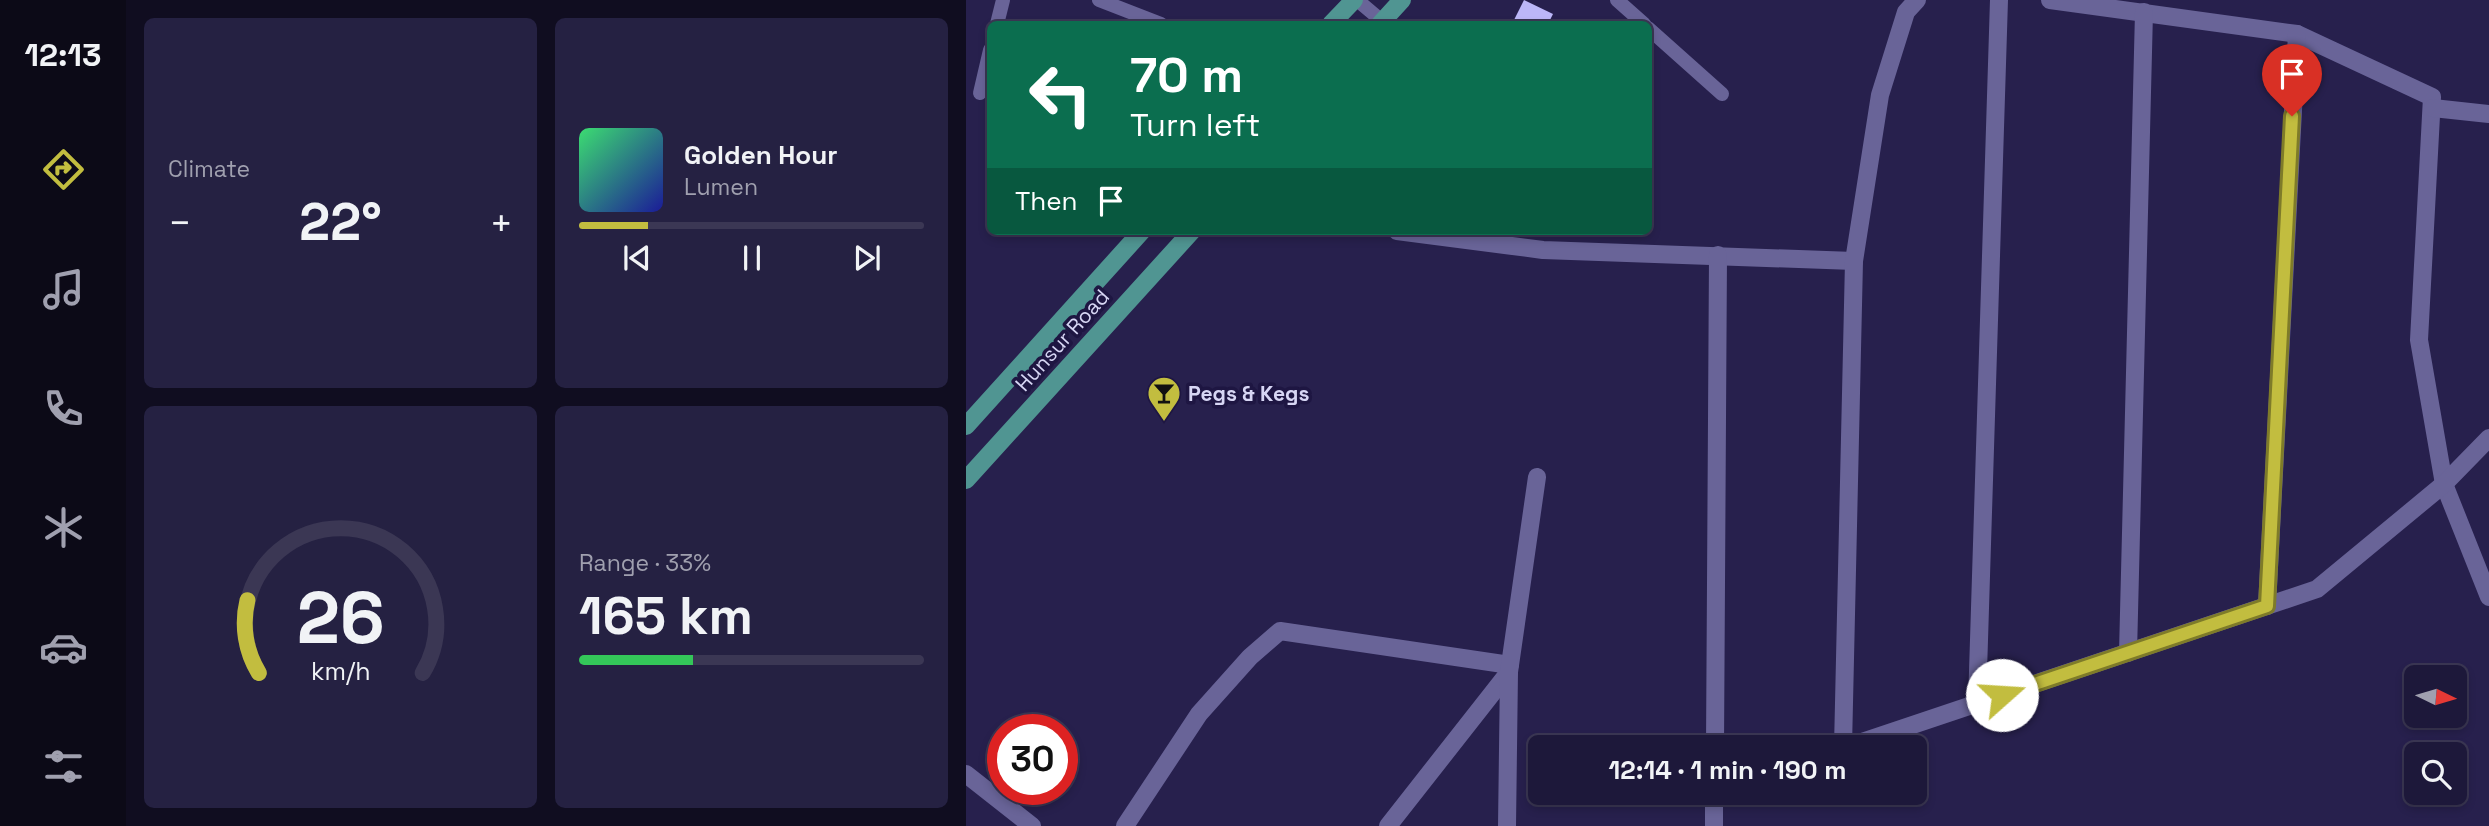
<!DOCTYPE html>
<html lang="en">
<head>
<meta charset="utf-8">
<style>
  body { margin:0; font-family:"Space Grotesk",sans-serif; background:#252142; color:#f1f3f6; height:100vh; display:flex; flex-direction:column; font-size:26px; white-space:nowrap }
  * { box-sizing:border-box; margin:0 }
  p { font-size:23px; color:#a0a0af }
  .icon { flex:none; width:38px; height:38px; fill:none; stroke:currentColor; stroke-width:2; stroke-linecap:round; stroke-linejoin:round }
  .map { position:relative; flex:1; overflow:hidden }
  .panel { display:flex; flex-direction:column; gap:18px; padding:18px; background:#100d20; width:840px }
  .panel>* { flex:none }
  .guide { position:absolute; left:21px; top:21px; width:665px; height:214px; border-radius:10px; box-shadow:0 4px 10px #0003,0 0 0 2px #3b3754; background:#0b6e4f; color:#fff; overflow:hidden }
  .needle { width:46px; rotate:95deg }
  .fabs { position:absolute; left:1438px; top:665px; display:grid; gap:14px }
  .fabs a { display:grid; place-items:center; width:63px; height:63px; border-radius:10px; background:#1d183a; box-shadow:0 4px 10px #0003,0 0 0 2px #3b3754; font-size:35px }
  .speed { position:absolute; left:21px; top:714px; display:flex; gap:14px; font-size:35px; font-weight:700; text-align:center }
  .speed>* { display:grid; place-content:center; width:91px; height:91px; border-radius:50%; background:#1d183a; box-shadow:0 4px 10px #0003,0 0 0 2px #3b3754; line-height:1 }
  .speed .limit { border:10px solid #d22; background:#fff; color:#111 }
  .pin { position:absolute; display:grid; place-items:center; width:60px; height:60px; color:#fff; margin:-72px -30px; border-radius:50% 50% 50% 0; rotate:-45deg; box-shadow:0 0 7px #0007 }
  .pin .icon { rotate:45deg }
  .me { position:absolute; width:77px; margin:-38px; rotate:71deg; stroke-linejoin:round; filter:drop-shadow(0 0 5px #0008) }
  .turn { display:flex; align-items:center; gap:24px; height:147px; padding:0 28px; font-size:32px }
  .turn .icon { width:91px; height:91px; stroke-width:2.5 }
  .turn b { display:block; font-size:49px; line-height:60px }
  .then { display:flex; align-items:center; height:66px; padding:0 28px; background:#0003; gap:14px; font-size:26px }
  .big { font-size:52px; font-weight:700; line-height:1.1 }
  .panel .card { flex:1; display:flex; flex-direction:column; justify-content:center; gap:10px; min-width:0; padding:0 24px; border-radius:10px; background:#252142 }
  .panel .dial { align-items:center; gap:0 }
  .dial svg { height:182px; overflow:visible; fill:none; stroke:#3b3754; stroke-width:7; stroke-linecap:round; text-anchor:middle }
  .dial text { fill:#f1f3f6; stroke:none }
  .song { display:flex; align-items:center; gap:21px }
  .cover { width:84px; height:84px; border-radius:10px; background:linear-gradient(135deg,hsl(140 70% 55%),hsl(240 70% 35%)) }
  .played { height:7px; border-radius:4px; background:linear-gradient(90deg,#c2bd3f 20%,#3b3754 20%) }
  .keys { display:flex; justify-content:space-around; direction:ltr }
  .heat { display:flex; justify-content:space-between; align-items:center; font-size:38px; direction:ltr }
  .charge { height:10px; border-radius:5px; background:linear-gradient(90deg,#34c759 33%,#3b3754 0) }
  .panel .tiles { flex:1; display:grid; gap:18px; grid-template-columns:repeat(2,1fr) }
  .trip { position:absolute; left:562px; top:735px; width:399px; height:70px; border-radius:10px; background:#1d183a; box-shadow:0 4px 10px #0003,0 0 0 2px #3b3754; font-weight:700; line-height:70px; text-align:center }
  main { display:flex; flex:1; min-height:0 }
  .tab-bar { display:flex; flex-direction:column; width:126px; justify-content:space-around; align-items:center; background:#0c0a17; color:#a0a0af }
  .tab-bar .icon { width:49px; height:49px }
  .tab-bar .selected { color:#c2bd3f }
  .tab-bar b { font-size:32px; color:#f1f3f6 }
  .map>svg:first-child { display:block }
  .building { fill:#bcb7f8 }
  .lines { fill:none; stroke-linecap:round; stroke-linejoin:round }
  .lane { stroke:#696498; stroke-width:14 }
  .street { stroke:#696498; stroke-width:18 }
  .primary { stroke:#509592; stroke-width:18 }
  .route-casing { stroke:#7e7b29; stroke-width:18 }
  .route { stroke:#c2bd3f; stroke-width:12 }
  .labels { text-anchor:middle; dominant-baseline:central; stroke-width:7; stroke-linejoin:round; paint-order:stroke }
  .street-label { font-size:21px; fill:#d7d6f4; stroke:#1e1642 }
  .poi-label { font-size:21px; font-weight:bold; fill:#d7d6f4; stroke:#1e1642; text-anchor:start }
</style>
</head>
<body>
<main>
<nav class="tab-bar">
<b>12:13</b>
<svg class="icon selected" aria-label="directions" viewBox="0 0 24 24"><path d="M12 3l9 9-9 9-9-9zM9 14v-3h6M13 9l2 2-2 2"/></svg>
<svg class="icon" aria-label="music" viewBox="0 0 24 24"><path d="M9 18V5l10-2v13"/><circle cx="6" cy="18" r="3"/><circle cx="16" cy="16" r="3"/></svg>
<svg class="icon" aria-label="phone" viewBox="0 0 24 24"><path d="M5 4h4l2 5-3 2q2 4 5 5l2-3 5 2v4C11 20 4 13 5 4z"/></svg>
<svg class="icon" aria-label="climate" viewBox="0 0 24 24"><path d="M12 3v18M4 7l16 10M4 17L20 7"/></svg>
<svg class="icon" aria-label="car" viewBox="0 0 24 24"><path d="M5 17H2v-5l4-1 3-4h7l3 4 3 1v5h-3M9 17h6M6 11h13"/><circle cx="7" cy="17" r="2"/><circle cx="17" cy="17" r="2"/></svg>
<svg class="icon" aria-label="filters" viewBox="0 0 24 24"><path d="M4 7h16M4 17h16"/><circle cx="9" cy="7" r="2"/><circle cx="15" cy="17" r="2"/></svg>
</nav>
<section class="panel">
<div class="tiles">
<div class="card"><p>Climate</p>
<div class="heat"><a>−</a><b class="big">22°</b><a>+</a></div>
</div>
<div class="card">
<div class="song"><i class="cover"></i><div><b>Golden Hour</b><p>Lumen</p></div></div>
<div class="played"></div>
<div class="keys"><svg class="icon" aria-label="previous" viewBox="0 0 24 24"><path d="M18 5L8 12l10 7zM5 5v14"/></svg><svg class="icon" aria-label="pause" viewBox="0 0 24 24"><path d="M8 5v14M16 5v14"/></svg><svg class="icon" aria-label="next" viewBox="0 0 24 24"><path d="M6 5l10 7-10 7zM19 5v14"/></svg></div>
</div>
<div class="card dial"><svg viewBox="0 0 100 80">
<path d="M14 69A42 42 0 1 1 86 69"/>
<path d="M14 69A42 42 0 0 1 9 37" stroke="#c2bd3f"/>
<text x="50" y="56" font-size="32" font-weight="700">26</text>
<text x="50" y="72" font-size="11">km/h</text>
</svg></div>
<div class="card"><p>Range · 33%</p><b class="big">165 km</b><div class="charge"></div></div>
</div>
</section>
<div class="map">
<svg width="1523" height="826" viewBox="0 0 1523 826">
  <rect width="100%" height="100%" fill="#27204d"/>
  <!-- building -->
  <polygon class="building" points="558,0 587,14 582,24 546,24"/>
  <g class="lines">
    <!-- lane -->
    <g class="lane">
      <polyline points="133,0 195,24"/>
      <polyline points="391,0 416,21"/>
      <polyline points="651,0 678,24"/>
      <polyline points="31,24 37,0"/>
      <polyline points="682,28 756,94"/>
      <polyline points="14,93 24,50"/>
    </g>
    <!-- street -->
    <g class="street">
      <polyline points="1084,0 1331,34 1466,97 1453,340 1478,484 1523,597"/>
      <polyline points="1467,108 1523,114"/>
      <polyline points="431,231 577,250 888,261"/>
      <polyline points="1301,606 1331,34"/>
      <polyline points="1162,653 1178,12"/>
      <polyline points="1011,704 1033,0"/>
      <polyline points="749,747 752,255"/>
      <polyline points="877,747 888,261 914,95 940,12 951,0"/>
      <polyline points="881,747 1351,589 1478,484 1523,438"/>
      <polyline points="0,774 66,826"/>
      <polyline points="748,793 748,826"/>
      <polyline points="159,826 233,714 284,657 314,631 544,665"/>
      <polyline points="422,826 543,672"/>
      <polyline points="541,826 543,672 571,477"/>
    </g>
    <!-- primary -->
    <g class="primary">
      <polyline points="365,24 388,0"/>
      <polyline points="414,24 436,0"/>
      <polyline points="0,426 176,231"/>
      <polyline points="0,480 226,231"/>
    </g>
  </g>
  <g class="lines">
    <defs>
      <polyline id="route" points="1036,695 1301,606 1326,116"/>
    </defs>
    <!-- route casing -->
    <use href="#route" class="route-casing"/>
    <!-- route -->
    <use href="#route" class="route"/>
  </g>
  <!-- icons -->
  <defs>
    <symbol id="bar-pin" viewBox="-11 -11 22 30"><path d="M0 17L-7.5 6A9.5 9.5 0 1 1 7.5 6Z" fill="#c2bd3f" stroke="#1e1642"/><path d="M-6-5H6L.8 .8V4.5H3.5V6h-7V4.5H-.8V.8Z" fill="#111"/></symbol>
  </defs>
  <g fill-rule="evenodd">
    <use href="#bar-pin" x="179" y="374" width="38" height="52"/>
  </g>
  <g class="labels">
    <!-- street labels -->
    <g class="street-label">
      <text transform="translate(96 340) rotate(-48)">Hunsur Road</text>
    </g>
    <!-- poi labels -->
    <g class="poi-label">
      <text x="222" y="393">Pegs &amp; Kegs</text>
    </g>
  </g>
</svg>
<div class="fabs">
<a><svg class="needle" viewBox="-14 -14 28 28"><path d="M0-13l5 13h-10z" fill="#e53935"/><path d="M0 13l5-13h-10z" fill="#a0a0af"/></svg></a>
<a><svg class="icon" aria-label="search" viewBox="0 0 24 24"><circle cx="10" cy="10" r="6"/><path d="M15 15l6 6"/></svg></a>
</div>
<div class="speed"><div class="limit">30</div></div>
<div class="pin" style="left:1326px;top:116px;background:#d93025"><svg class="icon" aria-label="arrive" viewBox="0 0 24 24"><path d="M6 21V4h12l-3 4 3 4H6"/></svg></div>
<svg class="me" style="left:1036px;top:695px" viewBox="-20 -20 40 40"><circle r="19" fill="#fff"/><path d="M0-13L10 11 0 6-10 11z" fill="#c2bd3f"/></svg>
<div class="trip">12:14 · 1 min · 190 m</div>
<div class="guide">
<div class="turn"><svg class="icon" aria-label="left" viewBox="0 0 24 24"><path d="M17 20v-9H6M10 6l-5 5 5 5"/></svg><div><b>70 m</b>Turn left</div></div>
<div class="then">Then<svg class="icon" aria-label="arrive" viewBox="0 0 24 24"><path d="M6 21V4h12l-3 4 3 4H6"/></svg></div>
</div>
</div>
</main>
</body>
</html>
